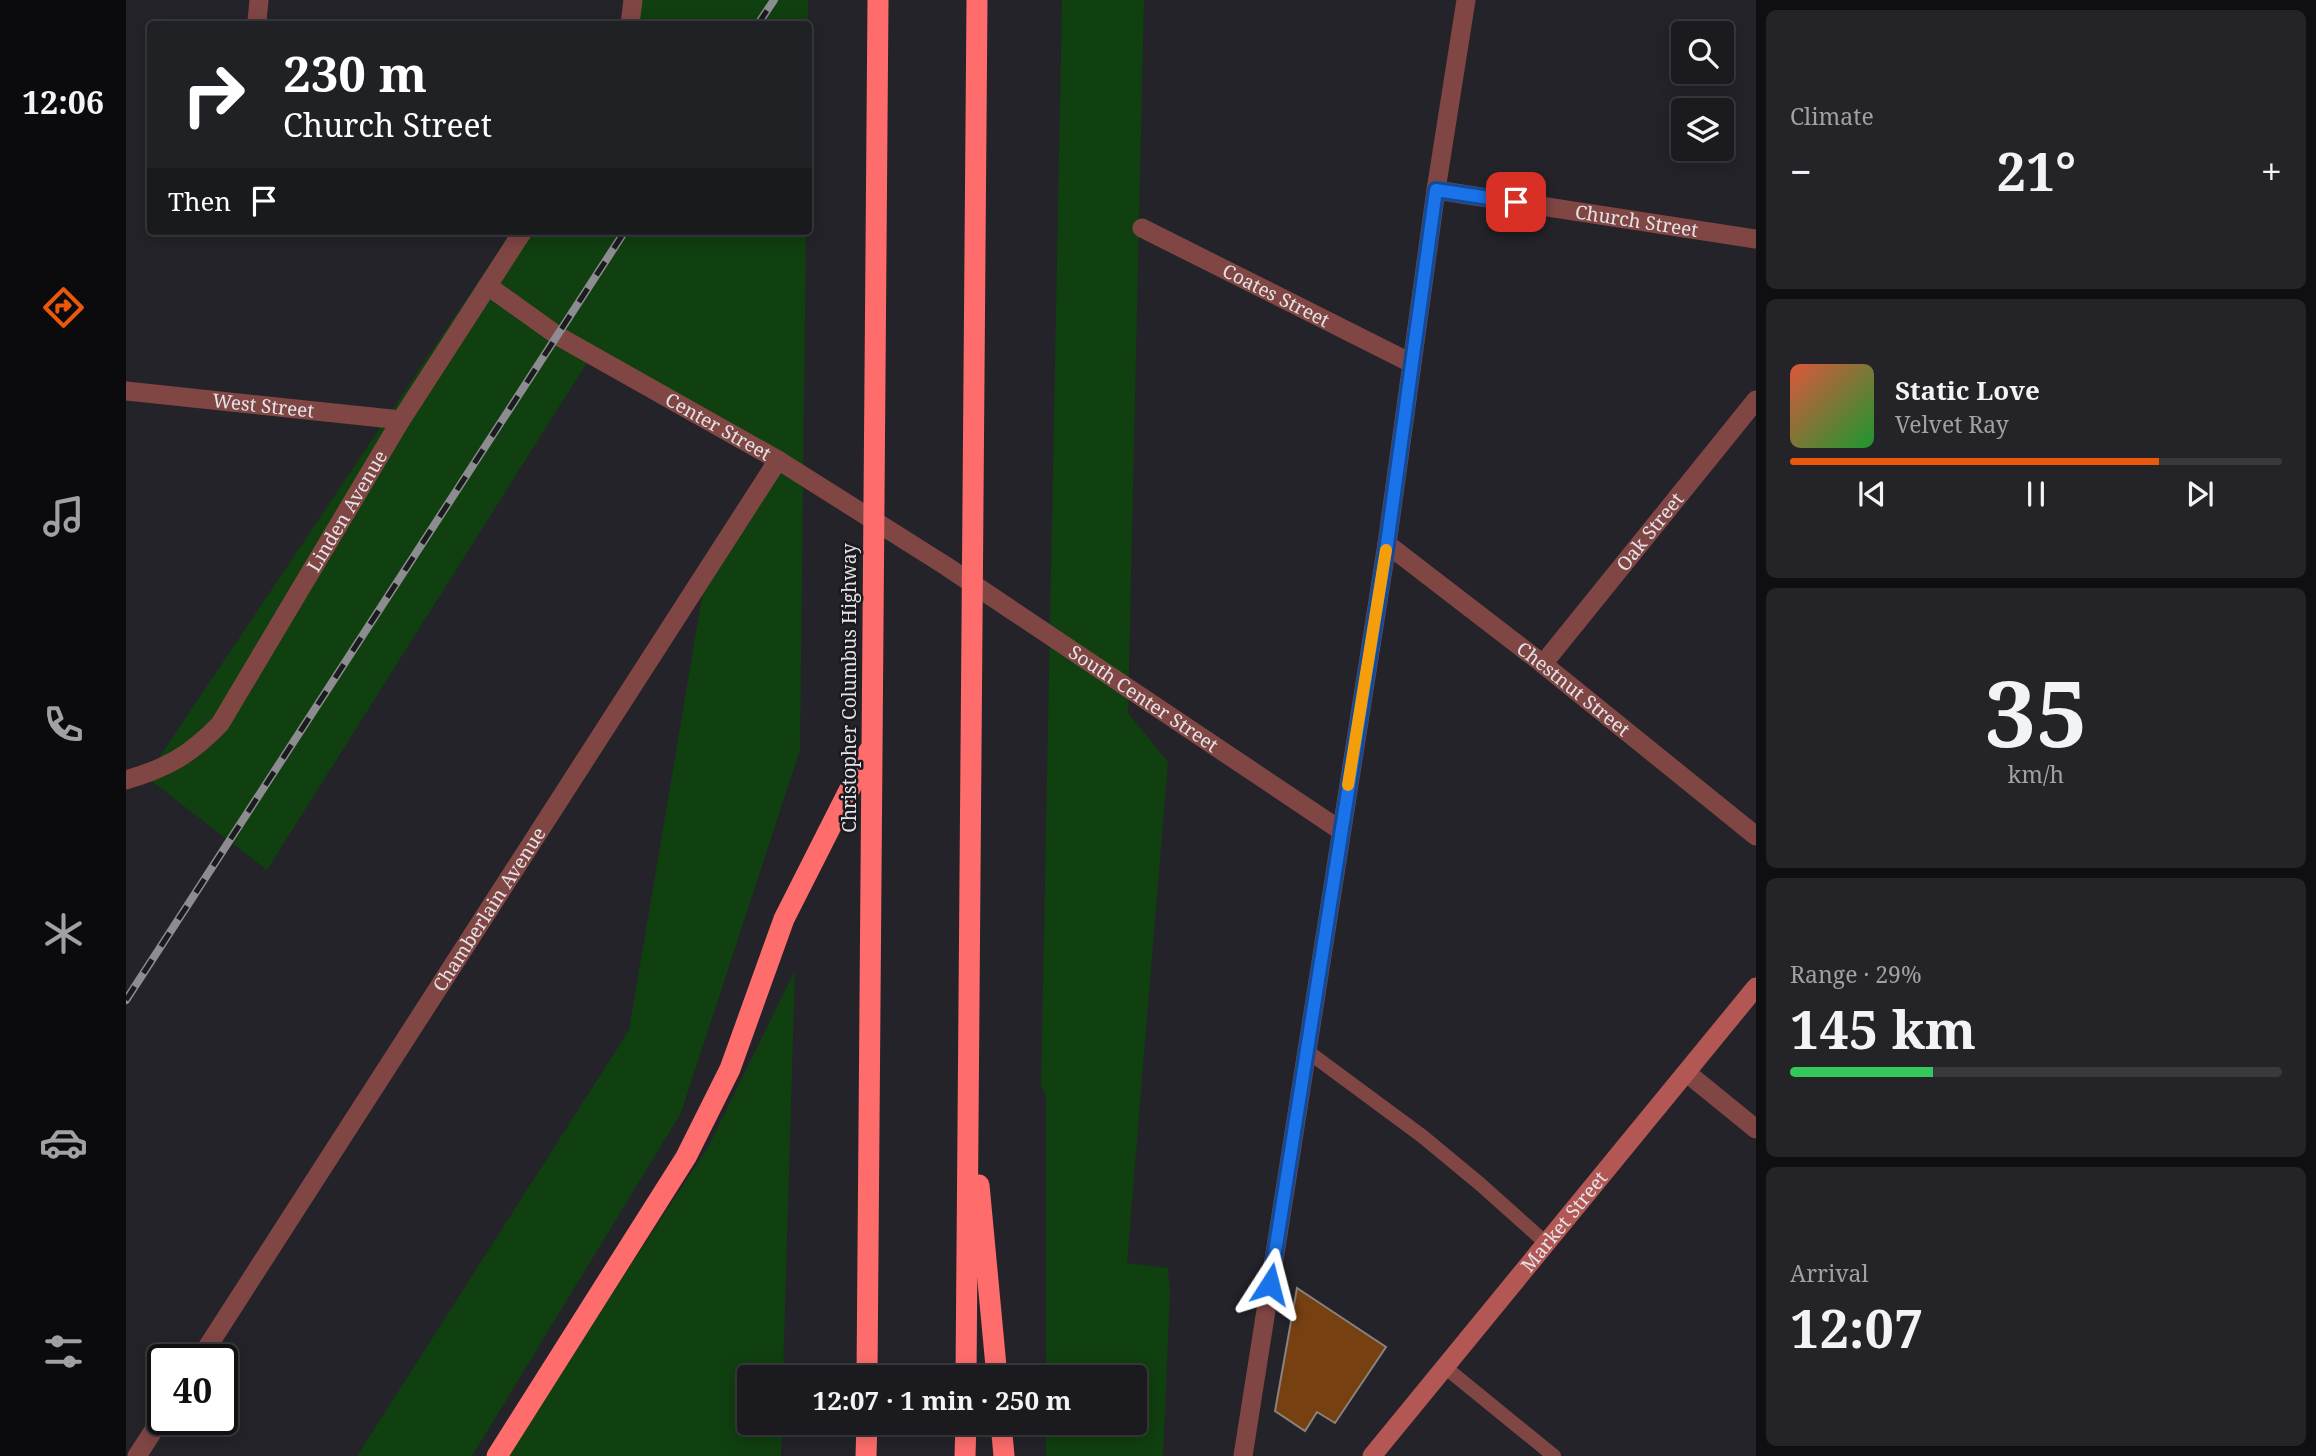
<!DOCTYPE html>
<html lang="en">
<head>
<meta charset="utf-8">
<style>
  body { margin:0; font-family:"Noto Serif",serif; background:#242328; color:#f1f3f6; height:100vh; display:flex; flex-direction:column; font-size:26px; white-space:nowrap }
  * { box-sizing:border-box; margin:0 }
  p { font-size:23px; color:#a0a1a4 }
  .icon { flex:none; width:38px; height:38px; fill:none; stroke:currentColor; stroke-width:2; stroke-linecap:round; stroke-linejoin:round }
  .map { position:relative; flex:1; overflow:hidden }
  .side { display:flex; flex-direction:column; gap:10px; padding:10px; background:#0f0e11; width:560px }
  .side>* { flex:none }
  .guide { position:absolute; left:21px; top:21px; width:665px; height:214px; border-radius:7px; box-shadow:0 4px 18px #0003,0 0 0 2px #39383d; background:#202124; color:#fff; overflow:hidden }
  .tools { position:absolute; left:1545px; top:21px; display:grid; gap:14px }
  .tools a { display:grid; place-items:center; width:63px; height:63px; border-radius:7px; background:#1b1a1f; box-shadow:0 4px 18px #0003,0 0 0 2px #39383d; font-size:35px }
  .speed { position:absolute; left:21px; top:1344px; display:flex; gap:14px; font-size:35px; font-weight:700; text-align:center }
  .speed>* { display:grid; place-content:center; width:91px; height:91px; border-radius:50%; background:#1b1a1f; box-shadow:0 4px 18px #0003,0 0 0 2px #39383d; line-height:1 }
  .speed .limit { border:4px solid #111; border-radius:10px; background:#fff; color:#111 }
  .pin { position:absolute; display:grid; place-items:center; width:60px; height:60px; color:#fff; margin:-30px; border-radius:14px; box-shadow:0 4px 10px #0006 }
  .me { position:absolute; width:77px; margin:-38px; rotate:9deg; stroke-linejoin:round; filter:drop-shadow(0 0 5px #0008) }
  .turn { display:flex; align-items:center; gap:24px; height:147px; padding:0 21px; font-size:32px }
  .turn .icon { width:91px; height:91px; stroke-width:2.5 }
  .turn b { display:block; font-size:49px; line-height:60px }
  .then { display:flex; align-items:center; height:66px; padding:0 21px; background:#0003; gap:14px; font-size:26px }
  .big { font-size:52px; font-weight:700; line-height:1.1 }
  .side .widget { flex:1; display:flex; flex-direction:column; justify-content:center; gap:10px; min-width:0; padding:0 24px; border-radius:10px; background:#242328 }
  .side .dial { align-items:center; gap:0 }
  .dial b { font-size:91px; line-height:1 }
  .song { display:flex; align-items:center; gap:21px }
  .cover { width:84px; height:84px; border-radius:10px; background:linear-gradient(135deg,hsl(10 70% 55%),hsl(130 70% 35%)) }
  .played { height:7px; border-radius:4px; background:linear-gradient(90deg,#ea580c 75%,#39383d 75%) }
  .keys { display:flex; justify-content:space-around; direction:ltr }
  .heat { display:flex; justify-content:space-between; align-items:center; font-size:38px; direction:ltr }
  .charge { height:10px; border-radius:5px; background:linear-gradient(90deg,#34c759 29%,#39383d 0) }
  .trip { position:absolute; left:611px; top:1365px; width:410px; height:70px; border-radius:7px; background:#1b1a1f; box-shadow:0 4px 18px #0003,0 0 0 2px #39383d; font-weight:700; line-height:70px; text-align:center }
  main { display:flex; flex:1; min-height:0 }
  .menu { display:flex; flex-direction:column; width:126px; justify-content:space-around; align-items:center; background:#0b0a0c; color:#a0a1a4 }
  .menu .icon { width:49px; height:49px }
  .menu .current { color:#ea580c }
  .menu b { font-size:32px; color:#f1f3f6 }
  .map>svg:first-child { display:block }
  .green { fill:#103f10 }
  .building { fill:#764011; stroke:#89827e; stroke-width:2 }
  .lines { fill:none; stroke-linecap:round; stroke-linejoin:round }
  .service { stroke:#804644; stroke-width:14 }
  .minor { stroke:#804644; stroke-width:19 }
  .tertiary { stroke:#804644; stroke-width:19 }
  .secondary { stroke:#b35754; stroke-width:19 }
  .motorway { stroke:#fe6d6c; stroke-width:21 }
  .rail-casing { stroke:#8d8c91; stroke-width:8 }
  .rail { stroke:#1a1a1f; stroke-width:5; stroke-dasharray:16; stroke-linecap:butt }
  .route-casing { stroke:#114b97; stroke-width:18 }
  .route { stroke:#1a73e8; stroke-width:12 }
  .slow { stroke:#f59e0b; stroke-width:12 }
  .labels { text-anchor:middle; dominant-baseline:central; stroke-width:5; stroke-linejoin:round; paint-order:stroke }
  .street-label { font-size:19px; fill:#e3e3e7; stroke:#1a1a1f }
</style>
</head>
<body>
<main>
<nav class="menu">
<b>12:06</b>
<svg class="icon current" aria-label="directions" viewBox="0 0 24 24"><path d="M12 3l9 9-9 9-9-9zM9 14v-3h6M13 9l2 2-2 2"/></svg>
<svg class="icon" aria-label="music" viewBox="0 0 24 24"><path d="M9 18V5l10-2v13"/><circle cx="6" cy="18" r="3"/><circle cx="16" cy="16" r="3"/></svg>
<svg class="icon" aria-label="phone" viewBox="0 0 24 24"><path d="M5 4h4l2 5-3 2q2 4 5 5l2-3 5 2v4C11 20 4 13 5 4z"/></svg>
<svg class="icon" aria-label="climate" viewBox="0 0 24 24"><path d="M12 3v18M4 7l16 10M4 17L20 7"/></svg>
<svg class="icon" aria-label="car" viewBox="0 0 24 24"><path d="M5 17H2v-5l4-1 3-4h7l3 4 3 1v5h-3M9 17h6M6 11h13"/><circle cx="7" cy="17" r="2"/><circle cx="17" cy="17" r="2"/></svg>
<svg class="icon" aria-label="filters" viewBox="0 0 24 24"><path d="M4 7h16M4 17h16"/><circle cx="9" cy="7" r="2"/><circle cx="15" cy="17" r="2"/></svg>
</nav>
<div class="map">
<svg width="1630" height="1456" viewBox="0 0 1630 1456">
  <rect width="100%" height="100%" fill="#242329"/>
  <!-- green -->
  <g class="green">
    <polygon points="505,0 682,0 682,24 501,24"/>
    <polygon points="936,0 1018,0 1002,713 1042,762 1001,1263 1042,1268 1044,1293 1037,1456 920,1456 920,1423 1008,1423 1008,1377 920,1377 920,1095 915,1087"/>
    <polygon points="386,231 680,231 674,750 555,1113 346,1456 231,1456 503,1030 579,579 648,460 467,353 141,870 20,777"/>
    <polygon points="669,970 657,1377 623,1377 623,1423 656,1423 655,1456 383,1456 397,1430 582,1147"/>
  </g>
  <!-- building -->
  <polygon class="building" points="1171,1288 1260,1347 1209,1423 1191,1412 1179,1431 1149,1411"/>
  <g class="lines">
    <!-- service -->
    <g class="service">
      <polyline points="1181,1051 1296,1136 1354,1184 1421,1244"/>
      <polyline points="1320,1368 1428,1456"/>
    </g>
    <!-- minor -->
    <g class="minor">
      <polyline points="131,21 133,0"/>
      <polyline points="504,24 507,0"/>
      <path id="s1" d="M1310,190L1630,239"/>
      <path id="s2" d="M1016,228L1285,363"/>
      <path id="s3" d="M362,286L432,336L652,460L820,566L1214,830"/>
      <path id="s4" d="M0,391L275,420"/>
      <path id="s5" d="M1261,544L1417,664L1630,836"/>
      <path id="s6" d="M1417,664L1630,400"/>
      <path id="s7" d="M0,780C41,768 64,755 94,724L275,420L397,231"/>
      <polyline points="1561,1073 1630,1129"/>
      <path id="s8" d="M73,1360L652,460"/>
      <polyline points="11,1456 37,1416"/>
    </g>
    <!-- tertiary -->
    <polyline class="tertiary" points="1117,1456 1261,544 1310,190 1340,0"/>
    <!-- secondary -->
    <path class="secondary" id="s9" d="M1246,1456L1630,987"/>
    <!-- motorway -->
    <g class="motorway">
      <polyline points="853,1185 871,1377"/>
      <polyline points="741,1377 752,0"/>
      <polyline points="840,1377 851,0"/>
      <polyline points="875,1423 878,1456"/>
      <polyline points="371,1456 560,1157 604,1069 658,919 743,751"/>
      <polyline points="740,1456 741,1423"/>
      <polyline points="839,1456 840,1423"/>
    </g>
    <defs>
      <g id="rail">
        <polyline points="632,24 648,0"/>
        <polyline points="0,1000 499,231"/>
      </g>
    </defs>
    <!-- rail casing -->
    <use href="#rail" class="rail-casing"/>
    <!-- rail -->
    <use href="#rail" class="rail"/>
  </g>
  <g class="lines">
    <defs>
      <polyline id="route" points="1144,1284 1261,544 1310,190 1390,202"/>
    </defs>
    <!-- route casing -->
    <use href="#route" class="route-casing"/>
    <!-- route -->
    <use href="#route" class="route"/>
    <!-- slow -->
    <polyline class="slow" points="1222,785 1260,550"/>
  </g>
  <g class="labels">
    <!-- street labels -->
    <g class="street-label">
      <text stroke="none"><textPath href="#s1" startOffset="203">Church Street</textPath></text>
      <text stroke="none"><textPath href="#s2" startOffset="150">Coates Street</textPath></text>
      <text stroke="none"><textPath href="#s4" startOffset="138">West Street</textPath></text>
      <text stroke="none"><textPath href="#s3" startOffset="270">Center Street</textPath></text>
      <text stroke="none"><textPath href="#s7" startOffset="359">Linden Avenue</textPath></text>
      <text stroke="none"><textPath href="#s6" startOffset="170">Oak Street</textPath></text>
      <text transform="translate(723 688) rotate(-90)">Christopher Columbus Highway</text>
      <text stroke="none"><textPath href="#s5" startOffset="236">Chestnut Street</textPath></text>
      <text stroke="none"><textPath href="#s3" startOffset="775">South Center Street</textPath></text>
      <text stroke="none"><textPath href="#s8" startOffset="536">Chamberlain Avenue</textPath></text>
      <text stroke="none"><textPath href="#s9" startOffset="303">Market Street</textPath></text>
    </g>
  </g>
</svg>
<div class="tools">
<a><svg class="icon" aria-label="search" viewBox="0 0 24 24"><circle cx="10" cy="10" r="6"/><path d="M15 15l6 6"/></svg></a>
<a><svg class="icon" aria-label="layers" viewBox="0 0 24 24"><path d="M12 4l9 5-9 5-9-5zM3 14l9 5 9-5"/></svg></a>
</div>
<div class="speed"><div class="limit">40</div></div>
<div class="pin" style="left:1390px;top:202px;background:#d93025"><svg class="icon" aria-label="arrive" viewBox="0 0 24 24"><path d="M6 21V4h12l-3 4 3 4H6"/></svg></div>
<svg class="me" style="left:1144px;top:1284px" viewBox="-20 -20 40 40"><path d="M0-17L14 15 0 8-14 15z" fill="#1a73e8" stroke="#fff" stroke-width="4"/></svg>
<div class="trip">12:07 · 1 min · 250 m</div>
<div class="guide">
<div class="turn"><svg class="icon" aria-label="right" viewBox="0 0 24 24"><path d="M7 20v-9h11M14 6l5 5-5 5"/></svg><div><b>230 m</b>Church Street</div></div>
<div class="then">Then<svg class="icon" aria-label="arrive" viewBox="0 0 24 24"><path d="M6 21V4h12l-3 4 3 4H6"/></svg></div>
</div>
</div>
<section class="side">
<div class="widget"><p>Climate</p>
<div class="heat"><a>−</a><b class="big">21°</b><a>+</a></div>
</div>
<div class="widget">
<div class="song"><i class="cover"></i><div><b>Static Love</b><p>Velvet Ray</p></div></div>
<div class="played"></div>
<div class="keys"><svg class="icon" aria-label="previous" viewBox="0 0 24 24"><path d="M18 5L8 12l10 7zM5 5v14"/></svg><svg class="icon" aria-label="pause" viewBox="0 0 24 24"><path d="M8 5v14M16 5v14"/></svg><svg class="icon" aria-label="next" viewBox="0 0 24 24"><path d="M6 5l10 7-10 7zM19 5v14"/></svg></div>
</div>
<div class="widget dial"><b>35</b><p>km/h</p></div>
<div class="widget"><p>Range · 29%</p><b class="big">145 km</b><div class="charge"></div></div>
<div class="widget"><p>Arrival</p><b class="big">12:07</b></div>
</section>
</main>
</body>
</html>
